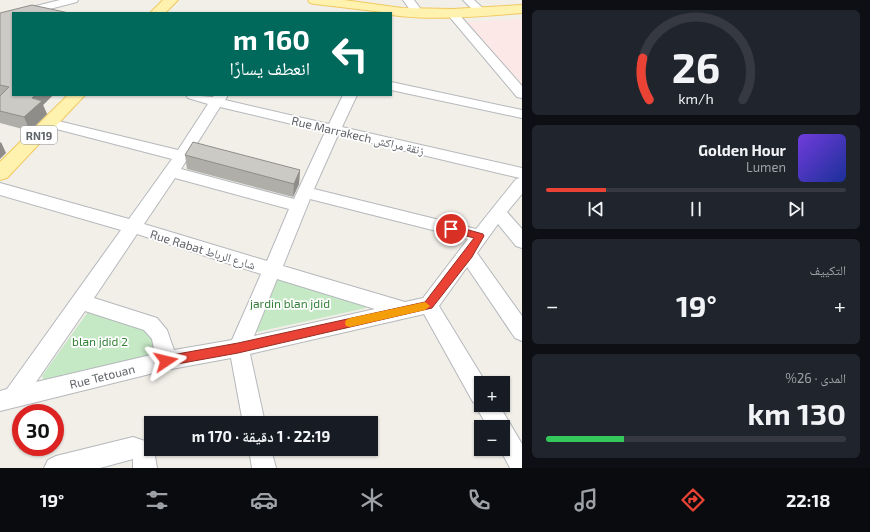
<!DOCTYPE html>
<html lang="ar">
<head>
<meta charset="utf-8">
<style>
  body { margin:0; font-family:"Exo 2","Noto Naskh Arabic",sans-serif; background:#20242c; color:#f1f3f6; direction:rtl; height:100vh; display:flex; flex-direction:column; font-size:15px; white-space:nowrap }
  * { box-sizing:border-box; margin:0 }
  p { font-size:13px; color:#9ea1a6 }
  .icon { flex:none; width:22px; height:22px; fill:none; stroke:currentColor; stroke-width:2; stroke-linecap:round; stroke-linejoin:round }
  .map { position:relative; flex:1; overflow:hidden; direction:ltr }
  .side { display:flex; flex-direction:column; gap:10px; padding:10px; background:#0d0f14; width:348px }
  .side>* { flex:none }
  .banner { position:absolute; left:12px; top:12px; width:380px; height:84px; border-radius:0px; box-shadow:0 1px 3px #0004; direction:rtl; background:#00695c; color:#fff; overflow:hidden }
  .fabs { position:absolute; left:474px; top:376px; display:grid; gap:8px }
  .fabs a { display:grid; place-items:center; width:36px; height:36px; border-radius:0px; background:#171b24; box-shadow:0 1px 3px #0004; font-size:20px }
  .speed { position:absolute; left:12px; top:404px; display:flex; gap:8px; font-size:20px; font-weight:700; text-align:center }
  .speed>* { display:grid; place-content:center; width:52px; height:52px; border-radius:50%; background:#171b24; box-shadow:0 1px 3px #0004; line-height:1 }
  .speed .limit { border:6px solid #d22; background:#fff; color:#111 }
  .pin { position:absolute; display:grid; place-items:center; width:34px; height:34px; color:#fff; margin:-17px; border:2px solid #fff; border-radius:50%; box-shadow:0 1px 4px #0007 }
  .me { position:absolute; width:44px; margin:-22px; rotate:80deg; stroke-linejoin:round; filter:drop-shadow(0 0 3px #0008) }
  .turn { display:flex; align-items:center; gap:14px; height:84px; padding:0 16px; font-size:18px }
  .turn .icon { width:52px; height:52px; stroke-width:2.5 }
  .turn b { display:block; font-size:28px; line-height:34px }
  .big { font-size:30px; font-weight:700; line-height:1.1 }
  .side .card { flex:1; display:flex; flex-direction:column; justify-content:center; gap:6px; min-width:0; padding:0 14px; border-radius:6px; background:#20242c }
  .side .dial { align-items:center; gap:0 }
  .dial svg { height:104px; overflow:visible; fill:none; stroke:#363941; stroke-width:7; stroke-linecap:round; text-anchor:middle }
  .dial text { fill:#f1f3f6; stroke:none }
  .song { display:flex; align-items:center; gap:12px }
  .cover { width:48px; height:48px; border-radius:6px; background:linear-gradient(135deg,hsl(260 70% 55%),hsl(230 70% 35%)) }
  .played { height:4px; border-radius:2px; background:linear-gradient(90deg,#ea4335 20%,#363941 20%) }
  .keys { display:flex; justify-content:space-around; direction:ltr }
  .heat { display:flex; justify-content:space-between; align-items:center; font-size:22px; direction:ltr }
  .charge { height:6px; border-radius:3px; background:linear-gradient(90deg,#34c759 26%,#363941 0) }
  .trip { position:absolute; left:144px; top:416px; width:234px; height:40px; border-radius:0px; background:#171b24; box-shadow:0 1px 3px #0004; font-weight:700; line-height:40px; text-align:center; direction:rtl }
  .tab-bar { display:flex; height:64px; justify-content:space-around; align-items:center; background:#090b0e; color:#9ea1a6 }
  .tab-bar .icon { width:28px; height:28px }
  .tab-bar .current { color:#ea4335 }
  .tab-bar b { font-size:18px; color:#f1f3f6 }
  main { display:flex; flex:1; min-height:0 }
  .map>svg:first-child { display:block }
  .medical { fill:#fce8e6 }
  .green { fill:#c5e8c5 }
  .lines { fill:none; stroke-linecap:round; stroke-linejoin:round }
  .minor-casing { stroke:#b5b8bc; stroke-width:2 }
  .major-casing { stroke:#f2c960; stroke-width:2 }
  .minor { fill:#fff; fill-rule:evenodd }
  .major { fill:#fff2af; fill-rule:evenodd }
  .wall { fill:#afaea9 }
  .shaded-wall { fill:#8f8d8a }
  .building { fill:#cccac5; stroke:#8f8d8a }
  .route { fill:#ea4335; stroke:#982c22 }
  .slow { fill:#f59e0b }
  .labels { text-anchor:middle; dominant-baseline:central; stroke-width:3.5; stroke-linejoin:round; paint-order:stroke }
  .shield { fill:#fff; stroke:#8f9295; stroke-width:1 }
  .shield-label { font-size:11px; font-weight:bold; fill:#5f6368 }
  .street-label { font-size:12px; fill:#5f6368; stroke:#fff }
  .park-label { font-size:12px; fill:#348238; stroke:#fff }
</style>
</head>
<body>
<main>
<section class="side">
<div class="card dial"><svg viewBox="0 0 100 80">
<path d="M14 69A42 42 0 1 1 86 69"/>
<path d="M14 69A42 42 0 0 1 9 37" stroke="#ea4335"/>
<text x="50" y="56" font-size="32" font-weight="700">26</text>
<text x="50" y="72" font-size="11">km/h</text>
</svg></div>
<div class="card">
<div class="song"><i class="cover"></i><div><b>Golden Hour</b><p>Lumen</p></div></div>
<div class="played"></div>
<div class="keys"><svg class="icon" aria-label="previous" viewBox="0 0 24 24"><path d="M18 5L8 12l10 7zM5 5v14"/></svg><svg class="icon" aria-label="pause" viewBox="0 0 24 24"><path d="M8 5v14M16 5v14"/></svg><svg class="icon" aria-label="next" viewBox="0 0 24 24"><path d="M6 5l10 7-10 7zM19 5v14"/></svg></div>
</div>
<div class="card"><p>التكييف</p>
<div class="heat"><a>−</a><b class="big">19°</b><a>+</a></div>
</div>
<div class="card"><p>المدى · 26%</p><b class="big">130 km</b><div class="charge"></div></div>
</section>
<div class="map">
<svg width="522" height="468" viewBox="0 0 522 468">
  <rect width="100%" height="100%" fill="#f1efe8"/>
  <!-- medical -->
  <polygon class="medical" points="522,19 522,85 465,22"/>
  <!-- green -->
  <g class="green">
    <polygon points="277,277 363,302 366,308 257,332 255,330"/>
    <polygon points="90,309 155,330 156,358 44,380 42,376"/>
  </g>
  <g class="lines">
    <defs>
      <g id="minor">
        <polygon points="60,0 78,0 77,2 34,13 14,13 16,11"/>
        <polygon points="403,0 414,0 423,12 417,15 413,14"/>
        <polygon points="463,0 474,0 486,11 484,13 476,13"/>
        <polygon points="452,10 456,11 522,86 522,98 517,97 448,15 446,13 448,11"/>
        <polygon points="391,82 522,110 522,118 391,90"/>
        <path d="M186,95L213,97L214,95H228L225,100L329,124L343,95H357L342,127L522,168V194L507,212L522,229V248L516,246L498,224L477,253L522,316V341L515,338L467,267L439,306L486,383H481V405H499L522,444V468H510L500,449H503V427H488L479,412L477,404L473,402L424,314L250,354L265,423H243L231,358L166,370L0,411V391L7,389L121,230L0,195V183L129,219L172,159L45,126L43,123L45,120L50,119L178,150L208,104L188,98ZM220,107L325,132L294,199L181,169ZM338,135L520,178L516,179L476,229L314,189ZM175,178L289,209L267,261L144,224ZM310,199L468,239L423,298L405,302L283,266ZM137,234L261,274L232,340L174,350L167,330L157,318L94,298ZM277,279L375,309L254,336ZM85,311L144,330L152,339L155,354L36,382Z"/>
        <polygon points="133,437 148,442 155,456 157,468 133,468 133,459 100,468 44,468 48,460 56,456"/>
        <polygon points="249,449 271,449 276,468 252,468"/>
      </g>
      <g id="major">
        <polygon points="163,0 178,0 165,13 150,13"/>
        <path d="M308,0H344L402,8L452,9L522,5V13C479,16 434,21 391,15V13L315,4L310,3Z"/>
        <polygon points="68,95 85,95 7,178 0,180 0,162"/>
      </g>
    </defs>
    <!-- minor casing -->
    <use href="#minor" class="minor-casing"/>
    <!-- major casing -->
    <use href="#major" class="major-casing"/>
    <!-- minor -->
    <use href="#minor" class="minor"/>
    <!-- major -->
    <use href="#major" class="major"/>
  </g>
  <!-- wall -->
  <g class="wall">
    <polygon points="0,13 13,95 53,95 43,105 47,114 30,131 0,123"/>
    <polygon points="185,155 300,170 299,184 293,197 187,169"/>
  </g>
  <!-- shaded-wall -->
  <g class="shaded-wall">
    <polygon points="35,95 53,95 43,105 47,114 30,131 24,117 32,98"/>
    <polygon points="1,142 6,153 0,159 0,143"/>
    <polygon points="300,170 299,184 293,197 294,184"/>
  </g>
  <!-- building -->
  <g class="building">
    <polygon points="32,5 69,13 13,13 13,95 35,95 32,98 42,101 24,117 0,111 0,96 9,87 0,85 0,13"/>
    <polygon points="193,142 300,170 294,184 185,155"/>
  </g>
  <!-- route -->
  <polygon class="route" points="451,225 483,234 484,236 472,257 432,308 238,353 166,366 162,364 160,361 162,357 166,356 238,343 425,302 474,238 448,231 446,229"/>
  <!-- slow -->
  <polygon class="slow" points="425,302 430,306 425,310 350,327 346,326 345,323 346,320 350,318"/>
  <g class="labels">
    <!-- shield labels -->
    <rect class="shield" x="21" y="126" width="36" height="18" rx="3"/>
    <g class="shield-label">
      <text x="39" y="135">RN19</text>
    </g>
    <!-- street labels -->
    <g class="street-label">
      <text transform="translate(358 135) rotate(13)">Rue Marrakech زنقة مراكش</text>
      <text transform="translate(203 249) rotate(17)">Rue Rabat شارع الرباط</text>
      <text transform="translate(102 376) rotate(-14)">Rue Tetouan</text>
    </g>
    <!-- park labels -->
    <g class="park-label">
      <text x="290" y="303">jardin blan jdid</text>
      <text x="100" y="341">blan jdid 2</text>
    </g>
  </g>
</svg>
<div class="fabs">
<a>+</a>
<a>−</a>
</div>
<div class="speed"><div class="limit">30</div></div>
<div class="pin" style="left:451px;top:229px;background:#d93025"><svg class="icon" aria-label="arrive" viewBox="0 0 24 24"><path d="M6 21V4h12l-3 4 3 4H6"/></svg></div>
<svg class="me" style="left:166px;top:361px" viewBox="-20 -20 40 40"><path d="M0-17L14 15 0 8-14 15z" fill="#ea4335" stroke="#fff" stroke-width="4"/></svg>
<div class="trip">22:19 · 1 دقيقة · 170 m</div>
<div class="banner">
<div class="turn"><svg class="icon" aria-label="left" viewBox="0 0 24 24"><path d="M17 20v-9H6M10 6l-5 5 5 5"/></svg><div><b>160 m</b>انعطف يسارًا</div></div>
</div>
</div>
</main>
<nav class="tab-bar">
<b>22:18</b>
<svg class="icon current" aria-label="directions" viewBox="0 0 24 24"><path d="M12 3l9 9-9 9-9-9zM9 14v-3h6M13 9l2 2-2 2"/></svg>
<svg class="icon" aria-label="music" viewBox="0 0 24 24"><path d="M9 18V5l10-2v13"/><circle cx="6" cy="18" r="3"/><circle cx="16" cy="16" r="3"/></svg>
<svg class="icon" aria-label="phone" viewBox="0 0 24 24"><path d="M5 4h4l2 5-3 2q2 4 5 5l2-3 5 2v4C11 20 4 13 5 4z"/></svg>
<svg class="icon" aria-label="climate" viewBox="0 0 24 24"><path d="M12 3v18M4 7l16 10M4 17L20 7"/></svg>
<svg class="icon" aria-label="car" viewBox="0 0 24 24"><path d="M5 17H2v-5l4-1 3-4h7l3 4 3 1v5h-3M9 17h6M6 11h13"/><circle cx="7" cy="17" r="2"/><circle cx="17" cy="17" r="2"/></svg>
<svg class="icon" aria-label="filters" viewBox="0 0 24 24"><path d="M4 7h16M4 17h16"/><circle cx="9" cy="7" r="2"/><circle cx="15" cy="17" r="2"/></svg>
<b>19°</b>
</nav>
</body>
</html>
